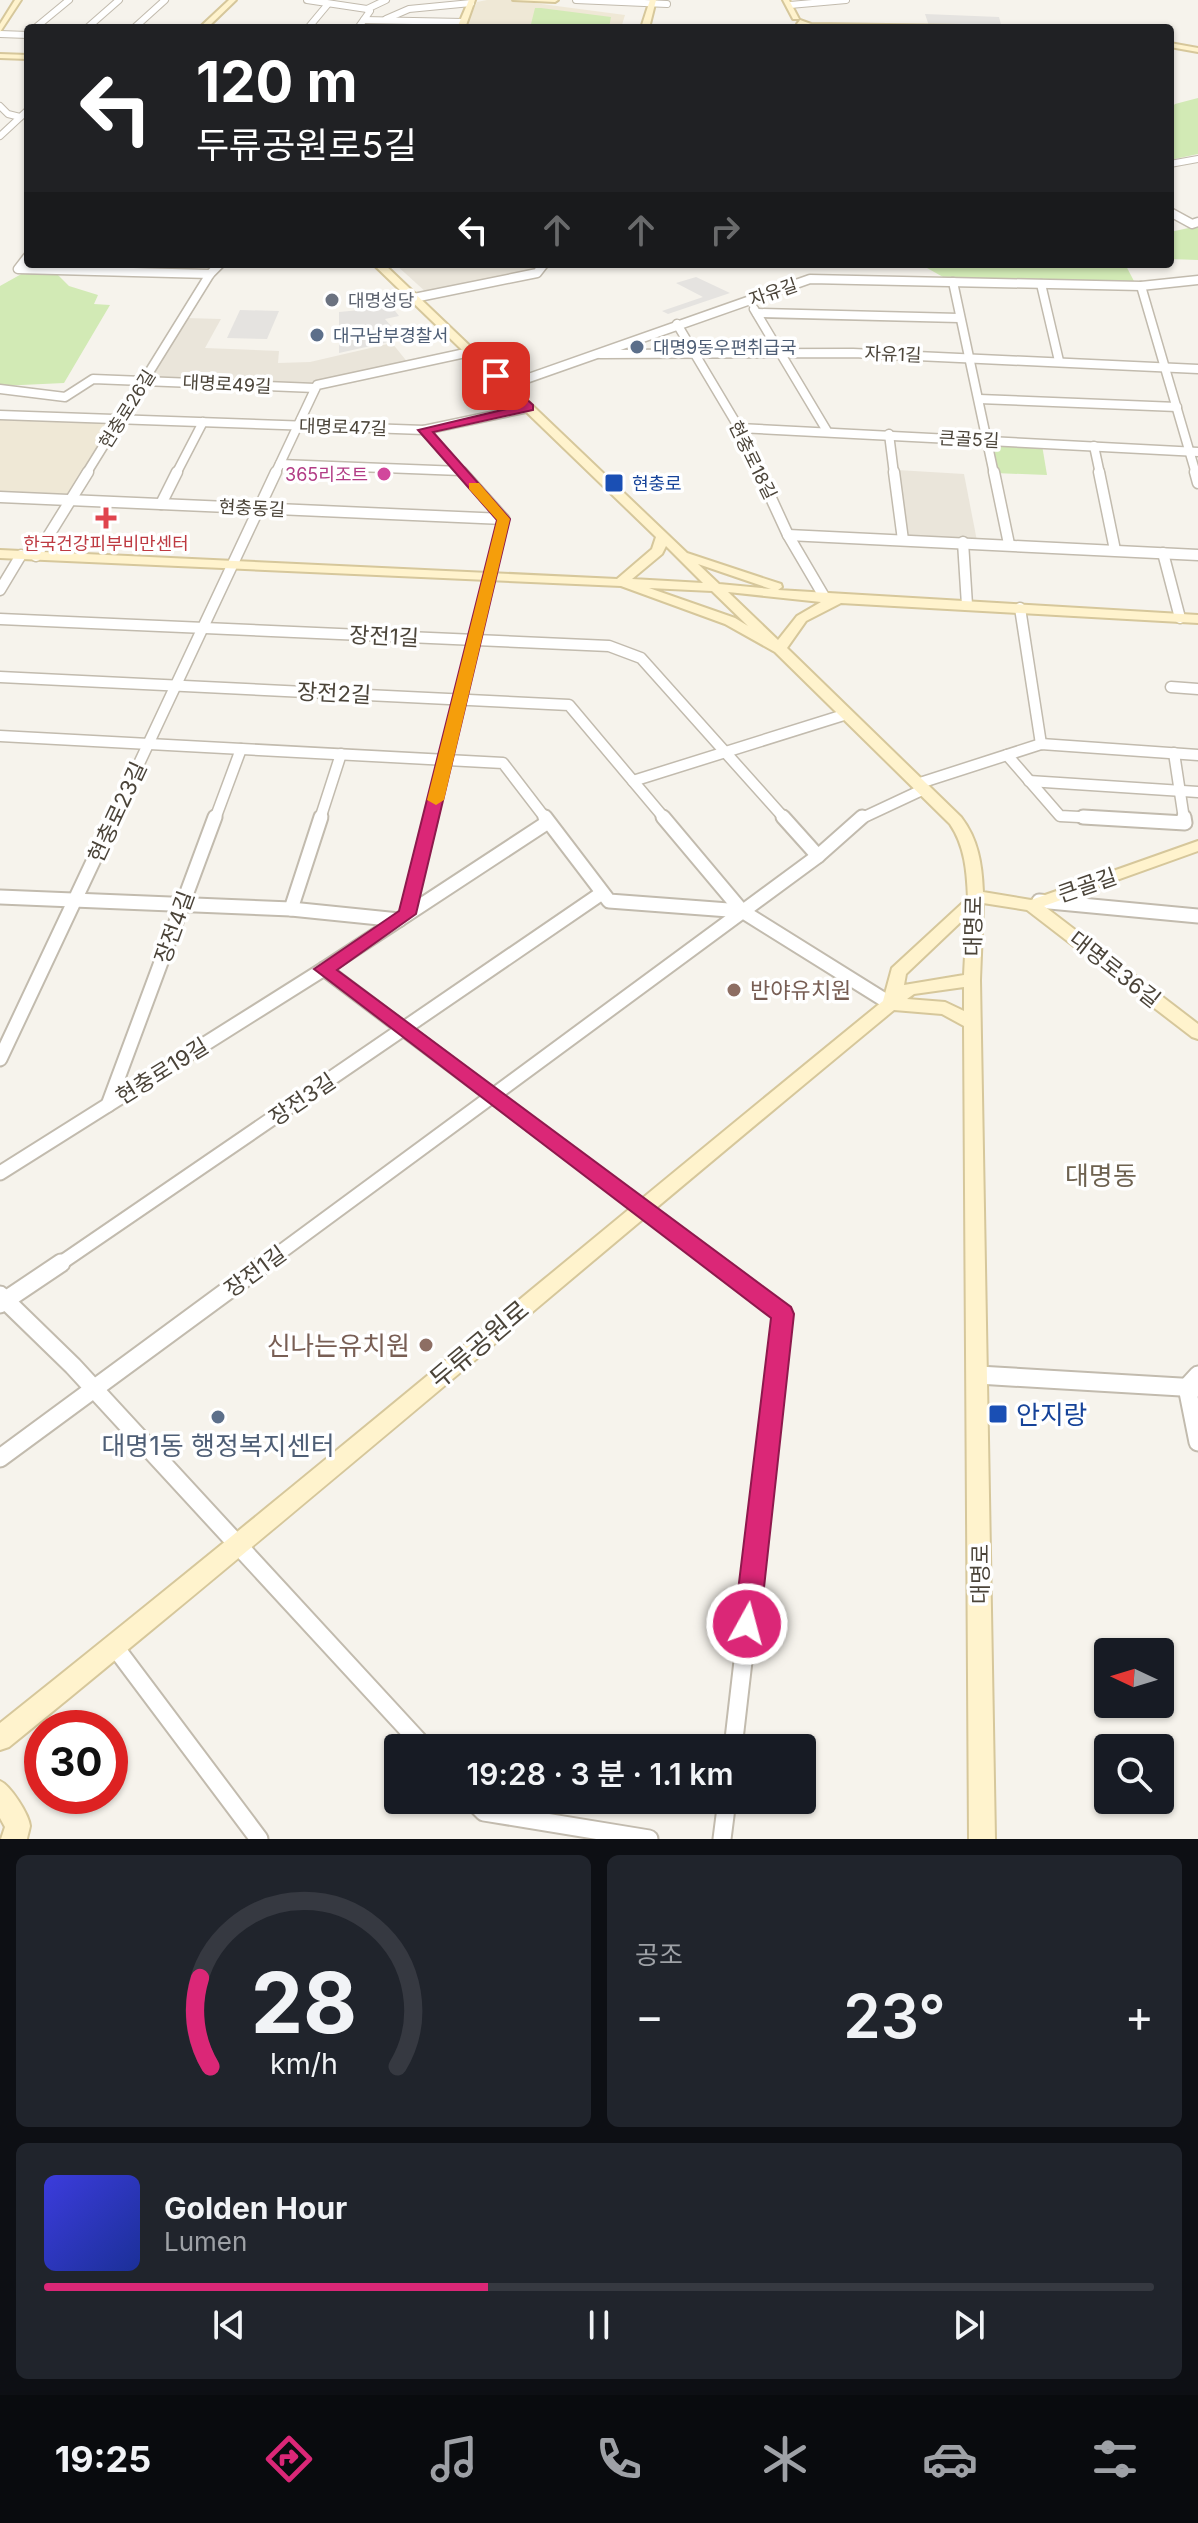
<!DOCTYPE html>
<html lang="ko">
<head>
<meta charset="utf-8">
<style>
  body { margin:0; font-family:Inter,"Noto Sans KR",sans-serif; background:#20242c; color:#f1f3f6; height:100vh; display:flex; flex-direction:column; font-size:30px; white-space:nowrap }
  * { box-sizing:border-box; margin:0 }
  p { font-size:26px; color:#9ea1a6 }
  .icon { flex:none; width:44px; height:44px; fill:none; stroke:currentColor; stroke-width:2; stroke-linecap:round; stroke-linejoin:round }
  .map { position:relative; height:1839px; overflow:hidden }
  .side { display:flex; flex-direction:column; gap:16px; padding:16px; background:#0d0f14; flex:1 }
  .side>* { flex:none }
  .guide { position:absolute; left:24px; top:24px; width:1150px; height:244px; border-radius:8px; box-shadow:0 2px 6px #0004; background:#202124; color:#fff; overflow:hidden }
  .needle { width:52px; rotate:274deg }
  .buttons { position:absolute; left:1094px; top:1638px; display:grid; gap:16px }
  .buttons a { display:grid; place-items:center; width:80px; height:80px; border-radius:8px; background:#171b24; box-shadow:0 2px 6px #0004; font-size:40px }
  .speed { position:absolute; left:24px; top:1710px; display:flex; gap:16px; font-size:40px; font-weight:700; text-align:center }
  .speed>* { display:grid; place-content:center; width:104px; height:104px; border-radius:50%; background:#171b24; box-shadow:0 2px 6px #0004; line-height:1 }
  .speed .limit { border:12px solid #d22; background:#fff; color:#111 }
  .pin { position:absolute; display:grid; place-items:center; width:68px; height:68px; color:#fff; margin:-34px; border-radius:16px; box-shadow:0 4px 12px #0006 }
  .me { position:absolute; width:88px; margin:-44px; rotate:7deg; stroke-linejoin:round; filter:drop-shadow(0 0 6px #0008) }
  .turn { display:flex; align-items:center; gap:28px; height:168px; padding:0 40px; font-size:36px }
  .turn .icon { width:104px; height:104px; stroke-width:2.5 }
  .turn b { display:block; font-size:56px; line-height:68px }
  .lanes { display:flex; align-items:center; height:76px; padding:0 40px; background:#0003; justify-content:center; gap:40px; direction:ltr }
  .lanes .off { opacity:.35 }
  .big { font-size:60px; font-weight:600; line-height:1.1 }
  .side .card { flex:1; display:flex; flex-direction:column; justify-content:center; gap:12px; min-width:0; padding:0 28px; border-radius:12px; background:#20242c }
  .side .dial { align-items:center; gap:0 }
  .dial svg { height:208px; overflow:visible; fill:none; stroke:#363941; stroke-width:7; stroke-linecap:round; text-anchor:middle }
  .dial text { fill:#f1f3f6; stroke:none }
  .song { display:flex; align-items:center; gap:24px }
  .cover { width:96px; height:96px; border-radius:12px; background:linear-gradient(135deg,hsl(240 70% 55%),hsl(230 70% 35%)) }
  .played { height:8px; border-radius:4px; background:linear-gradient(90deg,#db2777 40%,#363941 40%) }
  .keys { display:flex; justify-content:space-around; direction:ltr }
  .heat { display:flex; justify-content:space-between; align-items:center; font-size:44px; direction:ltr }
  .side .tiles { flex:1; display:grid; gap:16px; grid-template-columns:1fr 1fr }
  .card:last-child { grid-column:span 2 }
  .trip { position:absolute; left:384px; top:1734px; width:432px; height:80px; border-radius:8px; background:#171b24; box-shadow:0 2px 6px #0004; font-weight:600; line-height:80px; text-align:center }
  .tabs { display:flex; height:128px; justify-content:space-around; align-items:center; background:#090b0e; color:#9ea1a6 }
  .tabs .icon { width:56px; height:56px }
  .tabs .on { color:#db2777 }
  .tabs b { font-size:36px; color:#f1f3f6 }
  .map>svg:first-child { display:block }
  .residential { fill:#eae5da }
  .education { fill:#efe8d6 }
  .green { fill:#d2eab5 }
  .parking { fill:#e5e3e0 }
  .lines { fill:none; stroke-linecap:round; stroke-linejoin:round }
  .street-far4-casing { stroke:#c2bbae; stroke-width:8 }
  .street-far3-casing { stroke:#c2bbae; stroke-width:11 }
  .street-far2-casing { stroke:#c2bbae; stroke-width:13 }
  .street-far1-casing { stroke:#c2bbae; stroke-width:17 }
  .street-casing { stroke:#c2bbae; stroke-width:21 }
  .secondary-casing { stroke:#d6c79b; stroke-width:4 }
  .street-far4 { stroke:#fff; stroke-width:6 }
  .street-far3 { stroke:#fff; stroke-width:8 }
  .street-far2 { stroke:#fff; stroke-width:10 }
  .street-far1 { stroke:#fff; stroke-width:13 }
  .street { stroke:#fff; stroke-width:17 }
  .secondary { fill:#fff3cd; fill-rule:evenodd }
  .route { fill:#db2777; stroke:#8e194d; stroke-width:2 }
  .slow { fill:#f59e0b }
  .worship-dot { fill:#6b7280; stroke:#fff; stroke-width:3 }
  .service-dot { fill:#5c6f8a; stroke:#fff; stroke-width:3 }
  .hotel-dot { fill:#d1479c; stroke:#fff; stroke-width:3 }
  .transit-dot { fill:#1a4fb4; stroke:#fff; stroke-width:3 }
  .health-dot { fill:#e0444e; stroke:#fff; stroke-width:3 }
  .education-dot { fill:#8d6e63; stroke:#fff; stroke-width:3 }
  .labels { text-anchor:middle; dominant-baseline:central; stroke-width:7; stroke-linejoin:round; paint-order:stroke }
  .far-street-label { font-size:18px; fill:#4b4439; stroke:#fff }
  .far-worship-label { font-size:18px; fill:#5b616d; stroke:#fff; text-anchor:start }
  .far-service-label { font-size:18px; fill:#4e5e75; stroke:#fff; text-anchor:start }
  .far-hotel-label { font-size:18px; fill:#b23c85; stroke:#fff; text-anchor:end }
  .far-transit-label { font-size:18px; fill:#164399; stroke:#fff; text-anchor:start }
  .far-health-label { font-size:18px; fill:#be3a42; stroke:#fff }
  .street-label { font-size:22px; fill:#4b4439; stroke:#fff }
  .education-label { font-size:22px; fill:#785e54; stroke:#fff; text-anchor:start }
  .quarter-label { font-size:26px; fill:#6e6250; stroke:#fff }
  .near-street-label { font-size:26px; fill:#4b4439; stroke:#fff }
  .near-education-label { font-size:26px; fill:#785e54; stroke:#fff; text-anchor:end }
  .near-transit-label { font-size:26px; fill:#164399; stroke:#fff; text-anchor:start }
  .near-service-label { font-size:26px; fill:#4e5e75; stroke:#fff }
</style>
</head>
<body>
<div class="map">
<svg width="1198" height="1839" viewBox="0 0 1198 1839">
  <rect width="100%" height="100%" fill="#f6f3ec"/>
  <!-- residential -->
  <g class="residential">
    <polygon points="395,264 538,264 536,270 427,293"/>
    <polygon points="186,318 221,319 205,348 279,351 278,363 310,362 392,343 409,364 315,384 148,379"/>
    <polygon points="897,470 964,474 977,541 907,538"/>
  </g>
  <!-- education -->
  <g class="education">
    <polygon points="487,0 511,0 625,15 621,28 465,28 477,2"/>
    <polygon points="0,418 115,421 68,498 0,495"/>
  </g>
  <!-- green -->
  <g class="green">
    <polygon points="535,8 541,8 611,17 609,28 530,28"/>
    <polygon points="1198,98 1198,154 1170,160 1170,109 1175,104"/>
    <polygon points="1198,226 1198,260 1170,259 1170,232"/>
    <polygon points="920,264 1125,264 1135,283 943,277"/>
    <polygon points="25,272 57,274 69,286 98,295 94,304 110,305 64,383 0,386 0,286"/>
    <polygon points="988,439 1042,445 1047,475 995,473"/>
  </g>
  <!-- parking -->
  <g class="parking">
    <polygon points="925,14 999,17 1002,28 929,26"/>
    <polygon points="696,277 730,293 668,314 662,311 703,297 676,283"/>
    <polygon points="392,307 399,316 385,319 402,339 339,353 339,312"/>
    <polygon points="240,310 279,311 267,339 227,338"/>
  </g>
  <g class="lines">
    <defs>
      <g id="street-far4">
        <polyline points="307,0 367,9 370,11 358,28"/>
        <polyline points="576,0 667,4"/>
        <polyline points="790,5 846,0"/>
        <polyline points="367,9 386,0"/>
        <polyline points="386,19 409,9 471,3"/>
        <polyline points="364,20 463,22"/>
        <polyline points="35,28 69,0"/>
        <polyline points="87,28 119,0"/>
        <polyline points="134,28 165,0"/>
        <polyline points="308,28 328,4"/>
        <polyline points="0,34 28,35"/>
        <polyline points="0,106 8,114 20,117"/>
        <polyline points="0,136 28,110"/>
        <polyline points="1170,164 1198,159"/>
      </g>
      <g id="street-far3">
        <polyline points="1170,212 1192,224 1198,222"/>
        <polyline points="28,256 18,269 210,274"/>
        <polyline points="953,282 994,474"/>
        <polyline points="1041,284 1059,361"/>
        <polyline points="1141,286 1196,474"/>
        <polyline points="414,298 537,273 544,264"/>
        <polyline points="754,309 827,431"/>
        <polyline points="757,313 959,318"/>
        <polyline points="677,324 739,428 760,474"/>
        <polyline points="600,354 853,353 1198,369"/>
        <polyline points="506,386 810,279 1141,286 1198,280"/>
        <polyline points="0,389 65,397 93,379 315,388"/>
        <polyline points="979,399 1177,407"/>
        <polyline points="0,415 424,430 528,408"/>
        <polyline points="739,428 1198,452"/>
        <polyline points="424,430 464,474"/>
        <polyline points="889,434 894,474"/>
        <polyline points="1094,446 1100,474"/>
        <polyline points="280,464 461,471"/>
        <polyline points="86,474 210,274 220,264"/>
        <polyline points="176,474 203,422"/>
        <polyline points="275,474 317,385 470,352"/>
      </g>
      <g id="street-far2">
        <polyline points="759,472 788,535 825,598"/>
        <polyline points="894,472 903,540"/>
        <polyline points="994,472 1009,544"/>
        <polyline points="1099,472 1115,550"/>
        <polyline points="1195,472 1198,483"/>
        <polyline points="0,497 504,519"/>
        <polyline points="161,504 177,472"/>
        <polyline points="788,535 1198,555"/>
        <polyline points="963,542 967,605"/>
        <polyline points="1163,553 1180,618"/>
        <polyline points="36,556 88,472"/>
        <polyline points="0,590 21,555"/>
        <polyline points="1020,608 1041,744"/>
        <polyline points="0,619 609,646 641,658 785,819"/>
        <polyline points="0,677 569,705 665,819"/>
        <polyline points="1171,687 1198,689"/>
        <polyline points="0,736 503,763 546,819"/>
        <polyline points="1174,753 1184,819"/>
        <polyline points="1007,755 1060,816 1118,819"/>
        <polyline points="633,781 847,714"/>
        <polyline points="1029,781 1198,792"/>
        <polyline points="920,783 1041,744 1198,755"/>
        <polyline points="113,819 276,472"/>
        <polyline points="215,819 241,749"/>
        <polyline points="320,819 341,754"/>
        <polyline points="430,819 504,519 462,472"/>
        <polyline points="860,819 922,790"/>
      </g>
      <g id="street-far1">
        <polyline points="545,817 609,901 742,911"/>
        <polyline points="663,817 742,911 891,1004"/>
        <polyline points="783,817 818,856"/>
        <polyline points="1083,817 1185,823 1184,817"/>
        <polyline points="0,897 291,909 399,920"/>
        <polyline points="1039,901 1198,916"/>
        <polyline points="291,909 321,817"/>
        <polyline points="407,914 431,817"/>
        <polyline points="324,969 717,1265"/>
        <polyline points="0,1059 114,817"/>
        <polyline points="108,1105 215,817"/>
        <polyline points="0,1173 324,969 548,822"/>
        <polyline points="58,1265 602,893"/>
        <polyline points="263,1265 818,856 862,817"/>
      </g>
      <g id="street">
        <polyline points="715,1263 783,1314 733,1748"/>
        <polyline points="0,1295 73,1366 425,1748"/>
        <polyline points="0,1304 61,1263"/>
        <polyline points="978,1375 1198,1388"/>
        <polyline points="1198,1375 1187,1387 1198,1442"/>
        <polyline points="0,1458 265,1263"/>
        <polyline points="115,1647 259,1839"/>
        <polyline points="472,1800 484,1812 649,1839"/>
        <polyline points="722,1839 727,1800"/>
      </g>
      <g id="secondary">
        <polygon points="15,0 21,0 0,32 0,24"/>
        <polygon points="229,0 236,0 207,28 199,28"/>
        <polygon points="469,0 475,0 465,28 457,28"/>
        <polygon points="513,0 558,0 555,2"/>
        <polygon points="650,0 656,0 649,28 641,28"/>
        <polygon points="783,0 789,0 799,19 793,19"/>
        <polygon points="800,20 811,24 964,26 968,28 809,28 797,24"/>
        <polygon points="1170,43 1198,48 1198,52 1170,47"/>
        <polygon points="0,54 28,55 28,59 0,58"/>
        <path d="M373,264H384L687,553L781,584L782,587L778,590L1198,615V623L841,603L806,621L787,648L961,817C978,839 982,864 983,892L1031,900L1198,841V851L1044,906L1198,1024V1039L1192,1037L1027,910L983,903L980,980L995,1839H969L964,1026L942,1014L894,1010C598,1254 307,1505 9,1747L0,1750V1723C298,1486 588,1241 883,1001L892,968L968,898C967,872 965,846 950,824L775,652L725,624L621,586L0,558V550L617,579L652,549L656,537ZM666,546L703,583L632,579L662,554ZM698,564L771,589L719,584ZM649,588L712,591L748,626L735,618ZM728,592L821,602L797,616L778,640ZM967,916L964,975L904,985L906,974ZM964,987V1011L945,1002L907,999L914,994Z"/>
        <path d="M0,1781C10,1785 29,1814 30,1826C30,1827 27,1838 27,1839H1L5,1827L0,1818Z"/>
      </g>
    </defs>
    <!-- street-far4 casing -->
    <use href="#street-far4" class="street-far4-casing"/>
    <!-- street-far3 casing -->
    <use href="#street-far3" class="street-far3-casing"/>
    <!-- street-far2 casing -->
    <use href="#street-far2" class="street-far2-casing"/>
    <!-- street-far1 casing -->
    <use href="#street-far1" class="street-far1-casing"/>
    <!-- street casing -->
    <use href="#street" class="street-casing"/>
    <!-- secondary casing -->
    <use href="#secondary" class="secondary-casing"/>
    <!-- street-far4 -->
    <use href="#street-far4" class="street-far4"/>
    <!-- street-far3 -->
    <use href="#street-far3" class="street-far3"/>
    <!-- street-far2 -->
    <use href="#street-far2" class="street-far2"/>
    <!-- street-far1 -->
    <use href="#street-far1" class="street-far1"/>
    <!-- street -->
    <use href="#street" class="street"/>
    <!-- secondary -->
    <use href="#secondary" class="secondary"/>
  </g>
  <!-- route -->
  <polygon class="route" points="496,372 533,405 533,410 433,432 510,519 416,914 337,970 791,1307 794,1314 760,1624 756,1633 747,1637 738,1633 734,1624 771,1318 314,969 399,911 497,520 418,430 519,406 491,378 491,373"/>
  <!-- slow -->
  <polygon class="slow" points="469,483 479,483 510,519 444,800 436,805 427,800 497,520 469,489"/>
  <!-- markers -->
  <circle class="worship-dot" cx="332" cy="300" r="8"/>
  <g class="service-dot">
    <circle cx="317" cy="335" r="8"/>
    <circle cx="637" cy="347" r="8"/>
    <circle cx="218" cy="1417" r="8"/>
  </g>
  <circle class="hotel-dot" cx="384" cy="474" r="8"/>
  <g class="transit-dot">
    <rect x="604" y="473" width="20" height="20" rx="4"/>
    <rect x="988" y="1404" width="20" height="20" rx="4"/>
  </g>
  <path class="health-dot" d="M102 506h8v8h8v8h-8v8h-8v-8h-8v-8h8z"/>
  <g class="education-dot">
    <circle cx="734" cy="990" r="8"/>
    <circle cx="426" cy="1345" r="8"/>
  </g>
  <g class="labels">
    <!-- far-street labels -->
    <g class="far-street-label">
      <text transform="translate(773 292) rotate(-19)">자유길</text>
      <text transform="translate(893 354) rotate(2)">자유1길</text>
      <text transform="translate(227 384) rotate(3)">대명로49길</text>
      <text transform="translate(127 409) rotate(-58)">현충로26길</text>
      <text transform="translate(343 427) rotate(2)">대명로47길</text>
      <text transform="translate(969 439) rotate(3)">큰골5길</text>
      <text transform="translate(753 460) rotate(64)">현충로18길</text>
      <text transform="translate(252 508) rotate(3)">현충동길</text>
    </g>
    <!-- far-worship labels -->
    <g class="far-worship-label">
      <text x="348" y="300">대명성당</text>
    </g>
    <!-- far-service labels -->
    <g class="far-service-label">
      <text x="333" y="335">대구남부경찰서</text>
      <text x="653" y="347">대명9동우편취급국</text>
    </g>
    <!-- far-hotel labels -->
    <g class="far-hotel-label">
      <text x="368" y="474">365리조트</text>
    </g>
    <!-- far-transit labels -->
    <g class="far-transit-label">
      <text x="632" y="483">현충로</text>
    </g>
    <!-- far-health labels -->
    <g class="far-health-label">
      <text x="106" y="543">한국건강피부비만센터</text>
    </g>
    <!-- street labels -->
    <g class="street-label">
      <text transform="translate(384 636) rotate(3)">장전1길</text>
      <text transform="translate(334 693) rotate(3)">장전2길</text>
      <text transform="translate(117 812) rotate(-65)">현충로23길</text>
      <text transform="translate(1087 885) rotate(-19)">큰골길</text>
      <text transform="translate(973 926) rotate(-89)">대명로</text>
      <text transform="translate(174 927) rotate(-70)">장전4길</text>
      <text transform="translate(1115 969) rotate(38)">대명로36길</text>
      <text transform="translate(162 1071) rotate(-32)">현충로19길</text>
      <text transform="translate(302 1099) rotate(-34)">장전3길</text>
      <text transform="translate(255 1271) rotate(-36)">장전1길</text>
      <text transform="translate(980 1574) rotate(-90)">대명로</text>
    </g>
    <!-- education labels -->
    <g class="education-label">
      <text x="750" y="990">반야유치원</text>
    </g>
    <!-- quarter labels -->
    <g class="quarter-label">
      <text x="1101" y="1175">대명동</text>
    </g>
    <!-- near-street labels -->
    <g class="near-street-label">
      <text transform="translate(479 1344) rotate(-40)">두류공원로</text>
    </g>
    <!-- near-education labels -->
    <g class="near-education-label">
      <text x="410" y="1345">신나는유치원</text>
    </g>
    <!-- near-transit labels -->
    <g class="near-transit-label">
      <text x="1016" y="1414">안지랑</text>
    </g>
    <!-- near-service labels -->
    <g class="near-service-label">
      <text x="218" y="1445">대명1동 행정복지센터</text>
    </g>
  </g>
</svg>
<div class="buttons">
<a><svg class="needle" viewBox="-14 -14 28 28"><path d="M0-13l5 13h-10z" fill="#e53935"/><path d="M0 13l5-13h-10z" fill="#9ea1a6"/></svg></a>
<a><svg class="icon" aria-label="search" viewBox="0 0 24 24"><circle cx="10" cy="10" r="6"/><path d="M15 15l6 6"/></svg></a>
</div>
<div class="speed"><div class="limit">30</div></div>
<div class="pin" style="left:496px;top:376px;background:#d93025"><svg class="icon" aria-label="arrive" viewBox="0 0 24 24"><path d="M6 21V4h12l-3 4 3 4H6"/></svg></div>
<svg class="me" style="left:747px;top:1624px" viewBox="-20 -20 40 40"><circle r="17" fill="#db2777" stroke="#fff" stroke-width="3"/><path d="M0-11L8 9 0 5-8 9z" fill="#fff"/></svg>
<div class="trip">19:28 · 3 분 · 1.1 km</div>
<div class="guide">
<div class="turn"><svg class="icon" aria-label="left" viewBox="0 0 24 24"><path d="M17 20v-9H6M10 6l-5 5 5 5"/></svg><div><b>120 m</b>두류공원로5길</div></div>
<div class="lanes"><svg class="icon" aria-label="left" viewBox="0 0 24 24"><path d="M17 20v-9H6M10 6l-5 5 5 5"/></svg><svg class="icon off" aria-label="ahead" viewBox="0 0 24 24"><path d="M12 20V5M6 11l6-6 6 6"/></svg><svg class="icon off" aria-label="ahead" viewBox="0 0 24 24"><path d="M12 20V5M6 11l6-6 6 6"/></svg><svg class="icon off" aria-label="right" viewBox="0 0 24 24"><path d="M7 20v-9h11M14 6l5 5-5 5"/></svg></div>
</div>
</div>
<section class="side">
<div class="tiles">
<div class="card dial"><svg viewBox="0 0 100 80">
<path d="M14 69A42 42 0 1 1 86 69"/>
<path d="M14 69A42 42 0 0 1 10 35" stroke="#db2777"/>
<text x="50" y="56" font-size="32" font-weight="700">28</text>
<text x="50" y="72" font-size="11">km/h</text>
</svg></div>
<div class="card"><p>공조</p>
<div class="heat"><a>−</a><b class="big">23°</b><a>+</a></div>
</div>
<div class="card">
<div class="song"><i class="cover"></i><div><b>Golden Hour</b><p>Lumen</p></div></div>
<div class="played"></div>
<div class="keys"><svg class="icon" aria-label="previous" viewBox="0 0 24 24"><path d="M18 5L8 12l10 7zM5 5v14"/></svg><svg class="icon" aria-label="pause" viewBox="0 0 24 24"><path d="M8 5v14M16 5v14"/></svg><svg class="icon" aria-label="next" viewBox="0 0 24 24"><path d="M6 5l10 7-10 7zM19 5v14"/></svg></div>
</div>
</div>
</section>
<nav class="tabs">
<b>19:25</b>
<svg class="icon on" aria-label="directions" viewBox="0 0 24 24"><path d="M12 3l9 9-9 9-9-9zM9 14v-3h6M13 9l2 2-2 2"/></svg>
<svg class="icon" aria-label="music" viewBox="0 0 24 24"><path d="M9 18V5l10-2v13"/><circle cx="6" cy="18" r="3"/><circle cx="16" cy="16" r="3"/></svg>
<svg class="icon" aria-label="phone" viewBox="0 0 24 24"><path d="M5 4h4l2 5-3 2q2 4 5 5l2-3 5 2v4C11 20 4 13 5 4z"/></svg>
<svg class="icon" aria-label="climate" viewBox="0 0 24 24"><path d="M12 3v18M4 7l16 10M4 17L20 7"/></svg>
<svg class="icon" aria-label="car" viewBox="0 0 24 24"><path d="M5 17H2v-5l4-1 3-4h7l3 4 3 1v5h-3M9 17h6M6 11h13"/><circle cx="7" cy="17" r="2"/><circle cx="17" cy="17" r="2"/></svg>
<svg class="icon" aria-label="filters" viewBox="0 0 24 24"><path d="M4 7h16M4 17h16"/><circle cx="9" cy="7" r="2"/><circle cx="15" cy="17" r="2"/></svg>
</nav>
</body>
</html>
